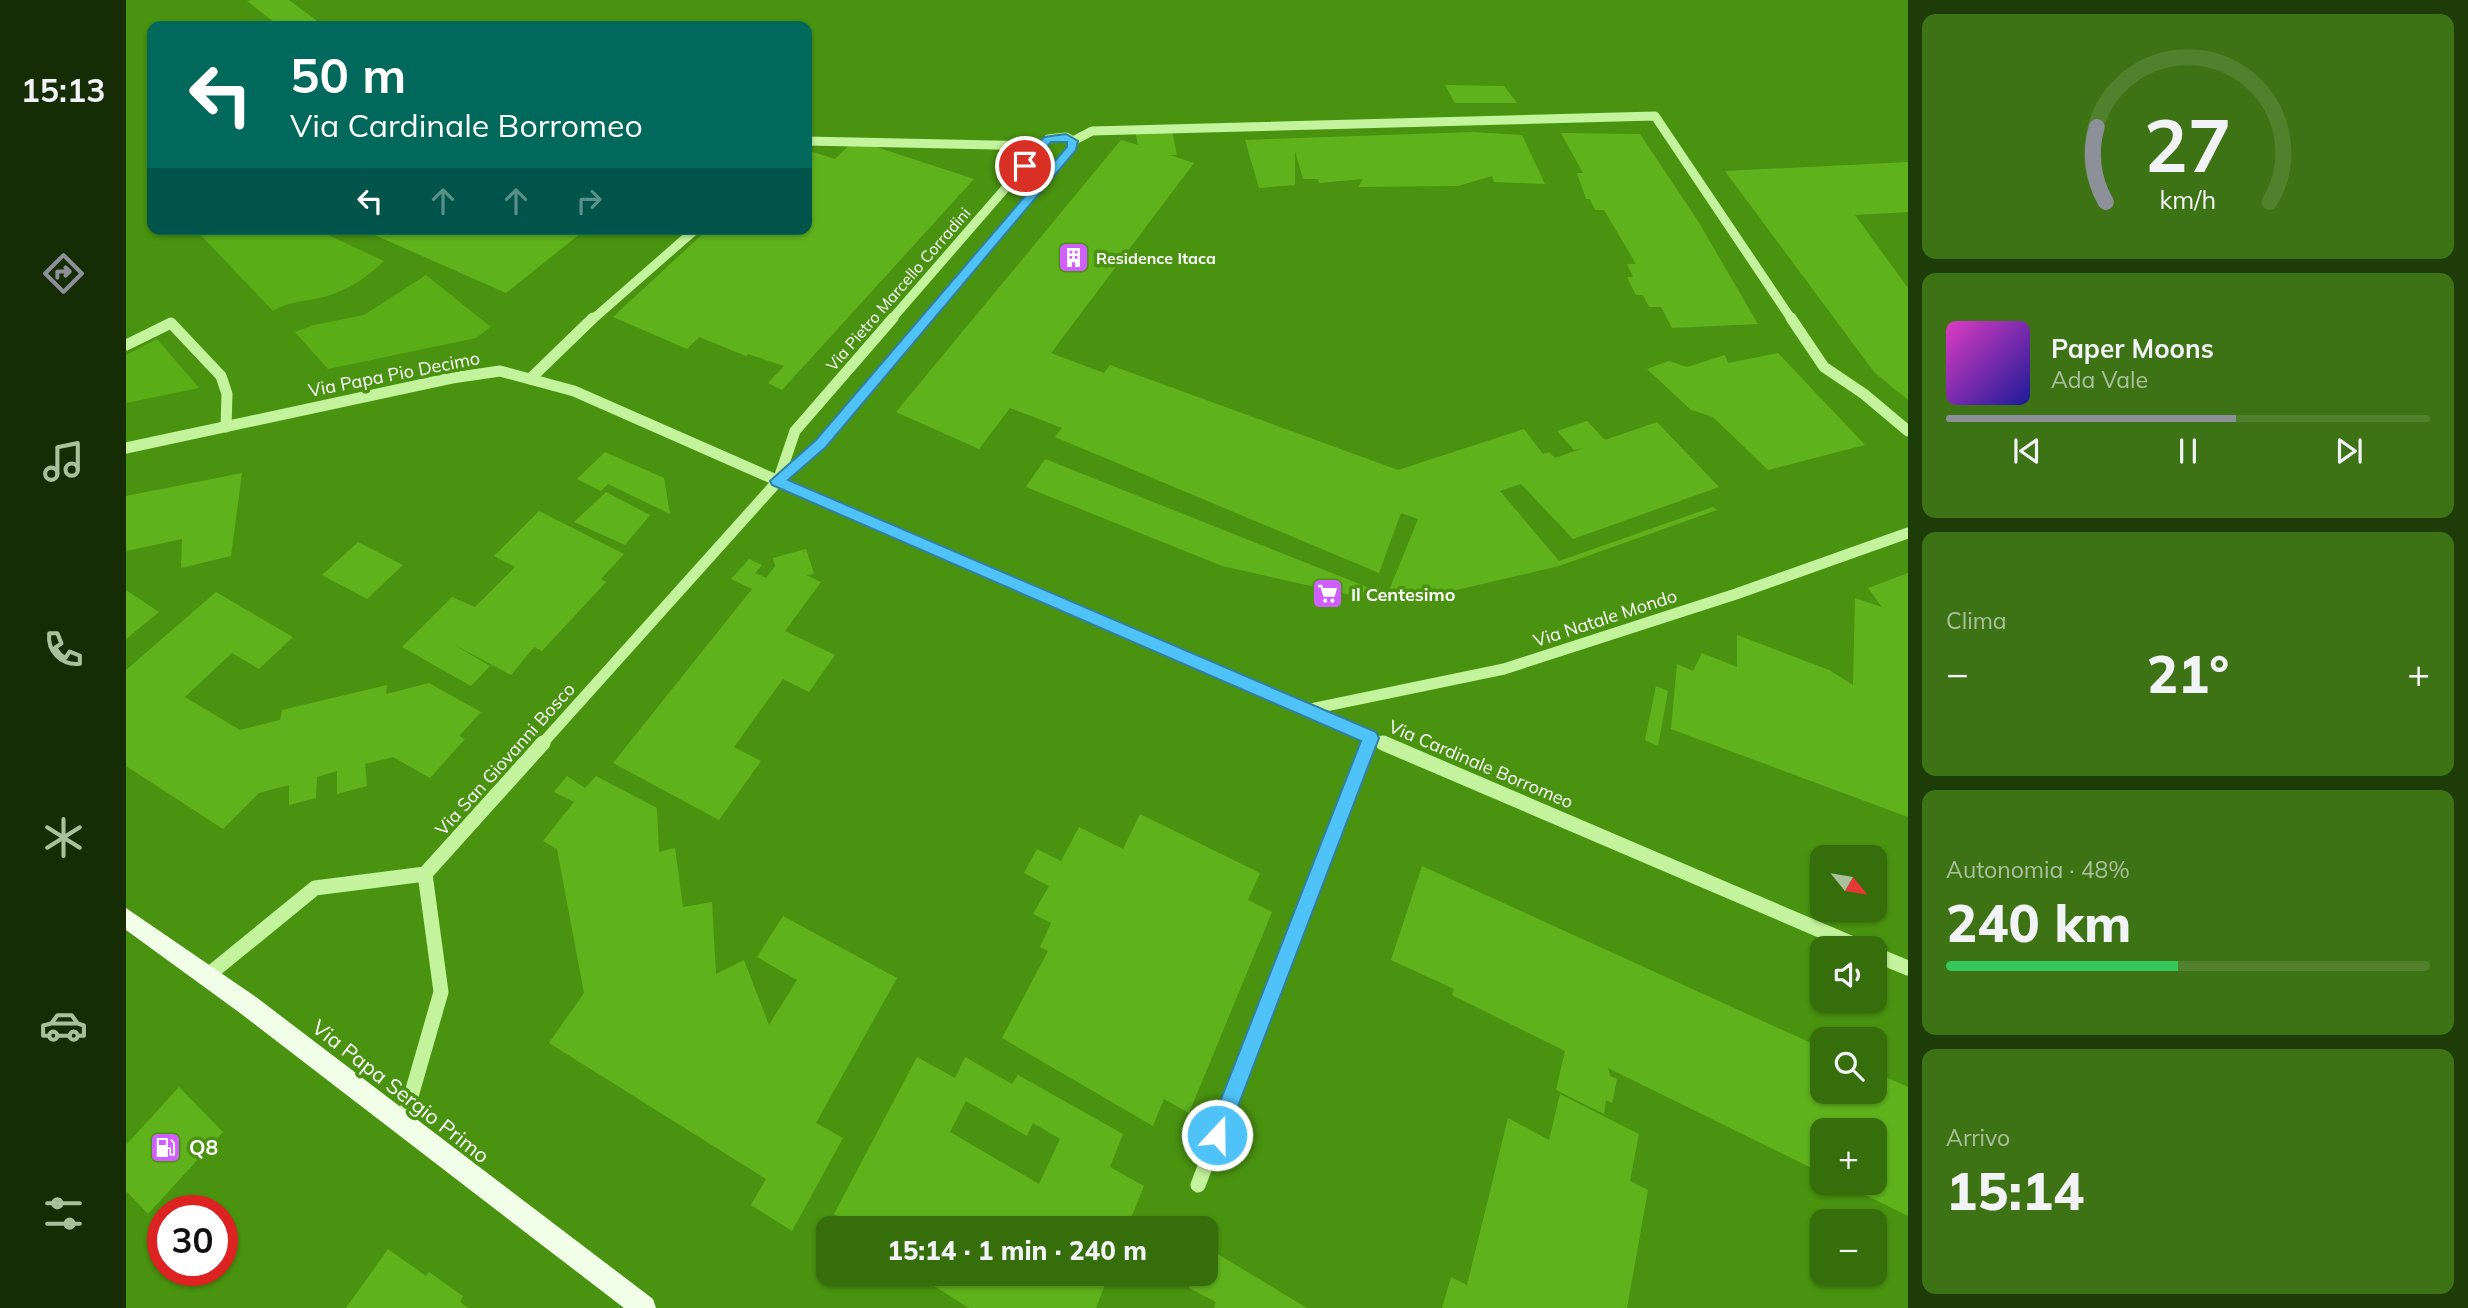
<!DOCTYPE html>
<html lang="it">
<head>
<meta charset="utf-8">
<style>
  body { margin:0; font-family:Mulish,sans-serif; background:#3e7315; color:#f1f3f6; height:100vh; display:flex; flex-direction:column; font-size:26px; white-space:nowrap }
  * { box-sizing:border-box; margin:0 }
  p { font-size:23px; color:#aac09d }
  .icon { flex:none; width:38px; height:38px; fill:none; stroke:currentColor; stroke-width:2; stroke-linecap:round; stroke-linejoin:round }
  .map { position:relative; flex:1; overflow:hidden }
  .panel { display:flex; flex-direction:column; gap:14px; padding:14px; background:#1e3c07; width:560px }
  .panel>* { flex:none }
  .hud { position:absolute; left:21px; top:21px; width:665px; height:214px; border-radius:14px; box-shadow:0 2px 5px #0004; background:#00695c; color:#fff; overflow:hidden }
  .needle { width:46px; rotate:120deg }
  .tools { position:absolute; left:1684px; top:845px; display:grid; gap:14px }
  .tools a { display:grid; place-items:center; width:77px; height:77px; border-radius:14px; background:#376e0c; box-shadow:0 2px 5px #0004; font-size:35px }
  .speed { position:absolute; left:21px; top:1195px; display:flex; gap:14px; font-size:35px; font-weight:700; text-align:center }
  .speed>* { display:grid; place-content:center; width:91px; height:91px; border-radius:50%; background:#376e0c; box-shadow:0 2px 5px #0004; line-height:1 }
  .speed .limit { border:10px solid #d22; background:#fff; color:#111 }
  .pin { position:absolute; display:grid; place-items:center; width:60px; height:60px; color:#fff; margin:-30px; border:4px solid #fff; border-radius:50%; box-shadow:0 2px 7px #0007 }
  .me { position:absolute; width:77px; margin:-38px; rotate:21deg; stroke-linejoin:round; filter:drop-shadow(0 0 5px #0008) }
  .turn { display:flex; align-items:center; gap:24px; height:147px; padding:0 28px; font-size:32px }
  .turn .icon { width:91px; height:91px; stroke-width:2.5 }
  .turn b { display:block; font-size:49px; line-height:60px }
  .lanes { display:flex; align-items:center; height:66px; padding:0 28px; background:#0003; justify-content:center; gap:35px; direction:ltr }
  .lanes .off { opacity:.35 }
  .big { font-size:52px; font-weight:800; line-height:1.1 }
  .panel .card { flex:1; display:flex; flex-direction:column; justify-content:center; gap:10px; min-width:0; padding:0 24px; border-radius:14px; background:#3e7315 }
  .panel .dial { align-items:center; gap:0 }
  .dial svg { height:182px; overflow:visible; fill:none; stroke:#51812d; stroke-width:7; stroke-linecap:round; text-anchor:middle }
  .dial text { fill:#f1f3f6; stroke:none }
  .song { display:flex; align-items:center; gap:21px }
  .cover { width:84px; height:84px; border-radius:10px; background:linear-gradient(135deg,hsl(310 70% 55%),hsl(240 70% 35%)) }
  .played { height:7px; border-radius:4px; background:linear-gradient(90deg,#8c9099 60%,#51812d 60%) }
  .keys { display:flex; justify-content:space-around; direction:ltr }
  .heat { display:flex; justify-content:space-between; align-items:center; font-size:38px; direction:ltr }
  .charge { height:10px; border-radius:5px; background:linear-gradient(90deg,#34c759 48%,#51812d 0) }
  .trip { position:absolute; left:690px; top:1216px; width:402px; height:70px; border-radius:14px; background:#376e0c; box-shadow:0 2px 5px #0004; font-weight:800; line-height:70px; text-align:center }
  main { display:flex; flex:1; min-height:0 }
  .dock { display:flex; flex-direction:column; width:126px; justify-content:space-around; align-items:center; background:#162c05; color:#aac09d }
  .dock .icon { width:49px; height:49px }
  .dock .active { color:#8c9099 }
  .dock b { font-size:32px; color:#f1f3f6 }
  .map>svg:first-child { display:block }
  .green { fill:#5bad17 }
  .building { fill:#60b21d; fill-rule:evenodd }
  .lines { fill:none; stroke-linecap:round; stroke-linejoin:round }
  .minor-far2 { stroke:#c3f39c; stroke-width:9 }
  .minor-far1 { stroke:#c3f39c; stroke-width:11 }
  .minor { stroke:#c3f39c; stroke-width:15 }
  .major { fill:#f1ffe8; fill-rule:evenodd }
  .route { fill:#4fc3f7; stroke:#337fa1; stroke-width:2 }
  .labels { text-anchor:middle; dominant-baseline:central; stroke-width:7; stroke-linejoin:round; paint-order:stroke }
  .far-poi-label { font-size:16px; font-weight:bold; fill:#fff; stroke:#499310; text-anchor:start }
  .far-street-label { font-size:16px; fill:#fff; stroke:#499310 }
  .street-label { font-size:18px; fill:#fff; stroke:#499310 }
  .poi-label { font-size:18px; font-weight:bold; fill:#fff; stroke:#499310; text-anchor:start }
  .near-street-label { font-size:21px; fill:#fff; stroke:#499310 }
  .near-poi-label { font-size:21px; font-weight:bold; fill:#fff; stroke:#499310; text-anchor:start }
</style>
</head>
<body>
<main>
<nav class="dock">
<b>15:13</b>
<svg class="icon active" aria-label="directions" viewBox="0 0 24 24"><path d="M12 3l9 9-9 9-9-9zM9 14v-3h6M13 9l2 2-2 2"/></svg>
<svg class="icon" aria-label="music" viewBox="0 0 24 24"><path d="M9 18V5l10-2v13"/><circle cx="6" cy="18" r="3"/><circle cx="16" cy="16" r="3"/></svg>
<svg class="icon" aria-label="phone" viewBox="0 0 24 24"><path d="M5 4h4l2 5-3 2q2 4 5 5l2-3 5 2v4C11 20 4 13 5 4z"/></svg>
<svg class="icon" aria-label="climate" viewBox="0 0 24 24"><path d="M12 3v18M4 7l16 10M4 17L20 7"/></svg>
<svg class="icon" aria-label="car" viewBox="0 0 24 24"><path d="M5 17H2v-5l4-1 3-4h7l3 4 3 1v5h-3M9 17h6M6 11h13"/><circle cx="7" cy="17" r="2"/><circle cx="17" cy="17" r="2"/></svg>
<svg class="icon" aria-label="filters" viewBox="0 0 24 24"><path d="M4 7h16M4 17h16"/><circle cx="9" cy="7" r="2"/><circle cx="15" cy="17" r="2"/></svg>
</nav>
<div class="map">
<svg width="1782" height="1308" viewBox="0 0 1782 1308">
  <rect width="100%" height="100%" fill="#499310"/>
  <!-- green -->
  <g class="green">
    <path d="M69,229H189L258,261C242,277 223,289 201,296C182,302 165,300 147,311Z"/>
    <polygon points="300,275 365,327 350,338 202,369 169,332 188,325 238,315"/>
    <polygon points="31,339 73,388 0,403 0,355"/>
  </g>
  <!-- building -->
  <g class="building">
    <polygon points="125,0 163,0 198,26 153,26 121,1"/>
    <polygon points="1319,85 1378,86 1391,103 1329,103"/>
    <polygon points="1046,130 1051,155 1044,155 1068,163 925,353 978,373 984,365 1272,470 1398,429 1417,454 1423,452 1429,458 1458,448 1448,450 1431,431 1461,421 1479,440 1531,422 1593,487 1447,539 1395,484 1374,491 1433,561 1587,507 1591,510 1433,566 1326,591 1251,601 1096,566 900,487 919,459 1261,595 1292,519 1275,513 1253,573 929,437 936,428 884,408 853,449 770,412 995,140 1012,145 1009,131"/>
    <polygon points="1346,132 1396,135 1419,184 1368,182 1366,176 1332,186 1232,187 1237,179 1193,183 1192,179 1177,179 1169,151 1169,185 1133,188 1119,140"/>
    <polygon points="1435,133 1514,134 1572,221 1632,324 1546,328 1535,307 1523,307 1517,295 1510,295 1501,277 1507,277 1501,264 1510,264 1478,210 1469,210 1464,199 1460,199 1451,173 1457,173"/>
    <polygon points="729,140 848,179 656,390 642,383 658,366 622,354 620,356 573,337 561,349 487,317 582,229 681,229 681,150 709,159"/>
    <polygon points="1782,162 1782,212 1729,215 1782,288 1782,400 1748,372 1599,171"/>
    <polygon points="235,229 460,229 380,293"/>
    <polygon points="1652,353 1739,445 1642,470 1587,417 1565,410 1521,369 1543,361 1561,367 1599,355 1602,363"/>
    <polygon points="479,452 538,478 544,514 482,484 475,491 451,479"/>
    <polygon points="116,473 105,556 55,568 56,539 0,551 0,496"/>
    <polygon points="480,492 524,515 499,545 448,522"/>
    <polygon points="413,511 498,554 475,579 480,582 416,651 408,647 385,675 327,644 364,666 345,686 276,647 326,597 349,607 389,567 368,556"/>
    <polygon points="232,542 277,565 241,599 196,575"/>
    <polygon points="680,549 688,574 680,575 695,582 659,631 709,655 683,692 657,679 608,747 635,761 593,820 487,763 626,589 605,579 623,559 636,565 629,573 640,578 649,566 647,558"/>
    <polygon points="1782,573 1782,817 1545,729 1551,664 1567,671 1576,653 1611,667 1611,635 1703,670 1727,685 1729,598 1756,607 1742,588"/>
    <polygon points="0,590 33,612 0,639"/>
    <polygon points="90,592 167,637 133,669 106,653 59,697 114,730 154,720 156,710 261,685 260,694 303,683 355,712 333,736 339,739 304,778 267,757 239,764 241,786 211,794 211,771 191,777 190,798 163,805 163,785 133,793 97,829 0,766 0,670"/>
    <polygon points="1530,686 1542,691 1532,746 1519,740"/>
    <polygon points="441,776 459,788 470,776 531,808 533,852 549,848 557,907 586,902 590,974 618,960 643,1025 671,980 631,957 657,916 771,978 690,1123 717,1138 666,1231 625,1205 640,1179 423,1043 458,993 431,849 417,841 448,802 428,792"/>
    <polygon points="1014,814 1134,873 1122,900 1146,912 1063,1113 1038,1099 1027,1126 876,1038 922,951 914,947 925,923 907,914 923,886 898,873 911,849 935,861 953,827 997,849"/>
    <polygon points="1296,866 1696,1048 1696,1092 1748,1092 1748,1072 1782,1087 1782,1216 1715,1183 1748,1183 1748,1130 1696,1130 1696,1173 1482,1068 1484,1076 1491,1079 1486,1103 1480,1100 1478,1114 1430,1090 1439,1051 1326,995 1328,989 1265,960"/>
    <path d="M791,1057L829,1078L839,1057L886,1084L892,1075L997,1134L984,1167L1018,1186L1001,1228H731L708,1214ZM840,1101L901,1136L907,1123L934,1139L913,1184L824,1132Z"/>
    <polygon points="53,1087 97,1132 22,1214 0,1191 0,1145"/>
    <polygon points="1434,1094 1513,1134 1504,1181 1522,1190 1501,1308 1316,1308 1325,1277 1341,1285 1382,1118 1423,1140"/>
    <polygon points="1080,1247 1181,1308 1088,1308 1090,1302 1063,1288 1067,1274 1080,1274"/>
    <polygon points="262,1249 300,1276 303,1272 337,1296 334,1302 342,1308 220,1308"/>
    <polygon points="789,1274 983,1274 970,1308 843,1308"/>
  </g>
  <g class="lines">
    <!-- minor-far2 -->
    <g class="minor-far2">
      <polyline points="681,141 916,146"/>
      <polyline points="947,141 966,131 1529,116 1666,320"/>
      <polyline points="466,320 570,229"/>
      <polyline points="765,320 922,139 940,137 947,141 946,148 800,320"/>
    </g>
    <!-- minor-far1 -->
    <g class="minor-far1">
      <polyline points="1665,318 1698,367 1738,394 1782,431"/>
      <polyline points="0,345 45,323 95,376 101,394 100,427"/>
      <polyline points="404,379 467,318"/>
      <polyline points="0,448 326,378 374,371 448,391 907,593 1261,745"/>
      <polyline points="652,481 669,431 767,318"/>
      <polyline points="652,481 695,443 801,318"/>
      <polyline points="1180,710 1378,669 1610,594 1782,533"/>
      <polyline points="415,745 652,481"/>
      <polyline points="1241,745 1244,738"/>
    </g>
    <!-- minor -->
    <g class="minor">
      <polyline points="1257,743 1736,948"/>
      <polyline points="1748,954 1782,968"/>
      <polyline points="81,976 189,888 299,874 417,743"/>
      <polyline points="277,1124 315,992 299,874"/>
      <polyline points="1072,1185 1242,743"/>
    </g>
    <!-- major -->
    <polygon class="major" points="0,908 130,997 527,1299 530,1308 498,1308 114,1013 0,930"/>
  </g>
  <!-- route -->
  <polygon class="route" points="940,134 952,141 950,150 700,447 662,480 1250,732 1253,738 1101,1135 1098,1143 1091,1146 1084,1143 1081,1135 1235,741 646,485 644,481 690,440 941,147 941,142 925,142 903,169 895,169 895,164 918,137"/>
  <!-- icons -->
  <defs>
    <symbol id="building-square" viewBox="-11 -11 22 22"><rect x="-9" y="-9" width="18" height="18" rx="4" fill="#d15eff" stroke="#499310"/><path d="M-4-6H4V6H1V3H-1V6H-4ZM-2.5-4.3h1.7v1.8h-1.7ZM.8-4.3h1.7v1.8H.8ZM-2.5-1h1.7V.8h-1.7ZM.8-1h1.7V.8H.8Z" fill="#fff"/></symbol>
    <symbol id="supermarket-square" viewBox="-11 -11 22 22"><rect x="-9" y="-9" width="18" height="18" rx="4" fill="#d15eff" stroke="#499310"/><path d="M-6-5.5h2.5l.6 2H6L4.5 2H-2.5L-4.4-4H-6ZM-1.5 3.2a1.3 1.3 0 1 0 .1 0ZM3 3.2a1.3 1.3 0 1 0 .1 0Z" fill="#fff"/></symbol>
    <symbol id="fuel-square" viewBox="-11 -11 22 22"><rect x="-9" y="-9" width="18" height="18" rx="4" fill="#d15eff" stroke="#499310"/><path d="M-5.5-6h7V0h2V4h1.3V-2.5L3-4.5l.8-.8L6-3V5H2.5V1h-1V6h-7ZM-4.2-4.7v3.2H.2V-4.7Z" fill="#fff"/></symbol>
  </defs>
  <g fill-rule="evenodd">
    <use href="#building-square" x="930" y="240" width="35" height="35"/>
    <use href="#supermarket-square" x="1184" y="576" width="35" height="35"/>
    <use href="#fuel-square" x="22" y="1130" width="35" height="35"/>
  </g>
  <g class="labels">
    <!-- far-poi labels -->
    <g class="far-poi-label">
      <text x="970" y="258">Residence Itaca</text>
    </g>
    <!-- far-street labels -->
    <g class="far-street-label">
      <text transform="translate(772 289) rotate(-49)">Via Pietro Marcello Corradini</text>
    </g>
    <!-- street labels -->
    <g class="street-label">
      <text transform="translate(268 374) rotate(-11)">Via Papa Pio Decimo</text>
      <text transform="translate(1479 618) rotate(-18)">Via Natale Mondo</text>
      <text transform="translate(379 759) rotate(-48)">Via San Giovanni Bosco</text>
      <text transform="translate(1355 764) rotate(23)">Via Cardinale Borromeo</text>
    </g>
    <!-- poi labels -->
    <g class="poi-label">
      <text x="1225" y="594">Il Centesimo</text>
    </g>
    <!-- near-street labels -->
    <g class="near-street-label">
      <text transform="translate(275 1091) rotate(38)">Via Papa Sergio Primo</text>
    </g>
    <!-- near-poi labels -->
    <g class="near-poi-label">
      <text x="63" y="1147">Q8</text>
    </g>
  </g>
</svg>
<div class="tools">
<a><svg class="needle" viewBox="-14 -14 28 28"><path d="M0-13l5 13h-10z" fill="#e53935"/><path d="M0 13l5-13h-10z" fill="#aac09d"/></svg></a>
<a><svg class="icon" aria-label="sound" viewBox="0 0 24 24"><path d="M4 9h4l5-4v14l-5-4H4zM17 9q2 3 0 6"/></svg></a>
<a><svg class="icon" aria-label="search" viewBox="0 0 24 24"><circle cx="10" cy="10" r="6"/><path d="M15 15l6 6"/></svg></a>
<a>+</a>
<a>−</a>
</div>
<div class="speed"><div class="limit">30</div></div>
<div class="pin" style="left:899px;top:166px;background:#d93025"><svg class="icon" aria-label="arrive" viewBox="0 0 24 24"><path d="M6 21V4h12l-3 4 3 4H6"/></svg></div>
<svg class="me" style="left:1091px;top:1135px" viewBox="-20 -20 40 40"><circle r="17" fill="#4fc3f7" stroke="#fff" stroke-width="3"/><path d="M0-11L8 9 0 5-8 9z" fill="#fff"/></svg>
<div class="trip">15:14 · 1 min · 240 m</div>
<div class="hud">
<div class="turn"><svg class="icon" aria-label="left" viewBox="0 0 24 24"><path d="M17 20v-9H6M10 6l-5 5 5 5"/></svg><div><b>50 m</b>Via Cardinale Borromeo</div></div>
<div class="lanes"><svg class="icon" aria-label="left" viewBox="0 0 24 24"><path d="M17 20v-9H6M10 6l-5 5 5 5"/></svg><svg class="icon off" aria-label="ahead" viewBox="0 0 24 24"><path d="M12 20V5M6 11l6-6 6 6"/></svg><svg class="icon off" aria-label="ahead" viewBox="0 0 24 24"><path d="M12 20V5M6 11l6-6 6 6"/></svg><svg class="icon off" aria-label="right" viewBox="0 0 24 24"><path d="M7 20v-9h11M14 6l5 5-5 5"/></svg></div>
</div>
</div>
<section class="panel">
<div class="card dial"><svg viewBox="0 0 100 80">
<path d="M14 69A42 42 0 1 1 86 69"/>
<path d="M14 69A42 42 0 0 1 10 36" stroke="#8c9099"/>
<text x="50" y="56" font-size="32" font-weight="700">27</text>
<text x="50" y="72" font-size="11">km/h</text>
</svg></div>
<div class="card">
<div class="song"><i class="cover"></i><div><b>Paper Moons</b><p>Ada Vale</p></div></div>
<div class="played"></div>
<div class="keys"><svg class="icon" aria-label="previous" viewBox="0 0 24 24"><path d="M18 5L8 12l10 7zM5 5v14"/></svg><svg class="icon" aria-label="pause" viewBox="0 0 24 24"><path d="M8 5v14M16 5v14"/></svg><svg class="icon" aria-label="next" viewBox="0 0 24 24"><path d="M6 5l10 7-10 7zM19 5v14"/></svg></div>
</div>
<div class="card"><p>Clima</p>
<div class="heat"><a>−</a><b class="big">21°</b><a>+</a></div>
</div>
<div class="card"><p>Autonomia · 48%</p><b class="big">240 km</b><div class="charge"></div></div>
<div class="card"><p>Arrivo</p><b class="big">15:14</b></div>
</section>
</main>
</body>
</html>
